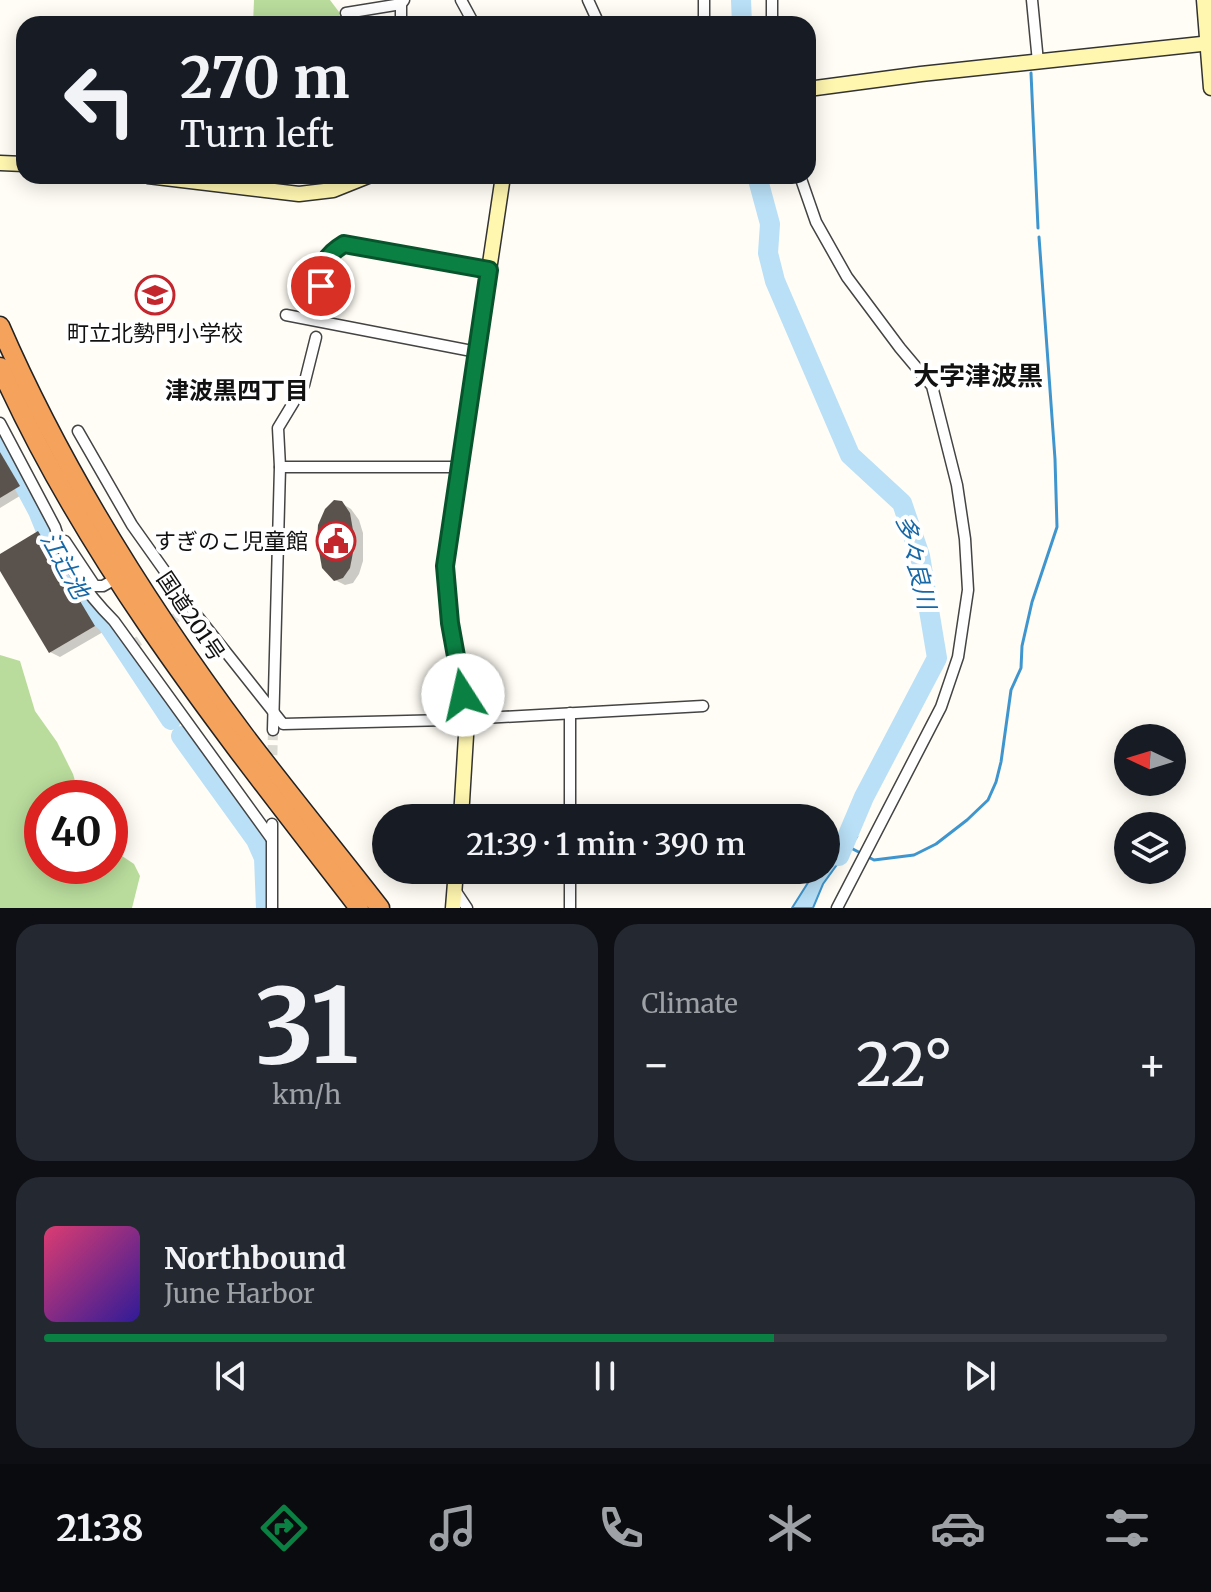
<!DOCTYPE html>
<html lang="en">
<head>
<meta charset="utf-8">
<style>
  body { margin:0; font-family:Merriweather,"Noto Sans JP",serif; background:#242831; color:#f1f3f6; height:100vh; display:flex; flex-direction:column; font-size:30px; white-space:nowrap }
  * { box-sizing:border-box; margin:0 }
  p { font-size:26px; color:#9ea1a6 }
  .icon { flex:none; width:44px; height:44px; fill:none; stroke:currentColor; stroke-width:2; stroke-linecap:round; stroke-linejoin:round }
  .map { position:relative; height:908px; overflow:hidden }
  .details { display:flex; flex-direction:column; gap:16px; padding:16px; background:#0d0f14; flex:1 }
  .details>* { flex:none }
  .guide { position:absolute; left:16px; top:16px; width:800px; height:168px; border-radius:24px; box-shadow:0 4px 20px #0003; background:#171b24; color:#f1f3f6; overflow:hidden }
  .needle { width:52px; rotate:274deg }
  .tools { position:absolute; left:1114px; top:724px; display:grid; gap:16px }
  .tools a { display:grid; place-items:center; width:72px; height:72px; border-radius:50%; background:#171b24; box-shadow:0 4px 20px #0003; font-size:40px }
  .speed { position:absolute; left:24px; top:780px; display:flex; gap:16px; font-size:40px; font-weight:700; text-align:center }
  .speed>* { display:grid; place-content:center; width:104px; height:104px; border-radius:50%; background:#171b24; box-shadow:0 4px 20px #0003; line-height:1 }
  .speed .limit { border:12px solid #d22; background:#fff; color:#111 }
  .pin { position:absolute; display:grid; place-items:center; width:68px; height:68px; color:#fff; margin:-34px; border:4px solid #fff; border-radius:50%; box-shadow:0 2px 8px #0007 }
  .me { position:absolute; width:88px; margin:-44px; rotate:350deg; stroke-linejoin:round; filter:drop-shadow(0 0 6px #0008) }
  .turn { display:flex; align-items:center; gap:28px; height:168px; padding:0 32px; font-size:36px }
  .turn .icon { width:104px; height:104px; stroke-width:2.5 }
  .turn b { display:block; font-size:56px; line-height:68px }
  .big { font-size:60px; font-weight:600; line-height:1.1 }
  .details .tile { flex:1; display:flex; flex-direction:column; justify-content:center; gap:12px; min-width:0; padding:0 28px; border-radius:24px; background:#242831 }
  .details .dial { align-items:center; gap:0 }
  .dial b { font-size:104px; line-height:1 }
  .song { display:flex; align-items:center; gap:24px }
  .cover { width:96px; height:96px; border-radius:12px; background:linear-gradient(135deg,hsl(340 70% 55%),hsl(250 70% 35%)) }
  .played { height:8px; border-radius:4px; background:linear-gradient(90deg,#0b8043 65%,#363941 65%) }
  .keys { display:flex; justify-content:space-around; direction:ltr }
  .heat { display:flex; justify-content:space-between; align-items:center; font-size:44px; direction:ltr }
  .details .tiles { flex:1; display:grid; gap:16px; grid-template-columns:1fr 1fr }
  .tile:last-child { grid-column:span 2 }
  .trip { position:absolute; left:372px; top:804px; width:468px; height:80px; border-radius:40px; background:#171b24; box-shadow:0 4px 20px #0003; font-weight:600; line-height:80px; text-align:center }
  .tab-bar { display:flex; height:128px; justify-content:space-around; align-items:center; background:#090b0e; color:#9ea1a6 }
  .tab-bar .icon { width:56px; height:56px }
  .tab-bar .selected { color:#0b8043 }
  .tab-bar b { font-size:36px; color:#f1f3f6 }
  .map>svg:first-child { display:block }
  .forest { fill:#b9dc9c }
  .water { fill:#b9e0f7; stroke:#3f96cf; stroke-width:2 }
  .shadow { fill:#0003 }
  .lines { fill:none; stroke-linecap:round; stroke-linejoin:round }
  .stream { stroke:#3f96cf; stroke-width:3 }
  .river { stroke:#b9e0f7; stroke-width:20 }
  .building { fill:#5a524d }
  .street-tunnel { stroke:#dbdad3; stroke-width:10; stroke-dasharray:10 5; stroke-linecap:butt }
  .street-casing { stroke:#444; stroke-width:13 }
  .secondary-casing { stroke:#333; stroke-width:17 }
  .highway-casing { stroke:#222; stroke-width:21 }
  .street { stroke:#fff; stroke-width:10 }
  .secondary { stroke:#fff6b0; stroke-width:14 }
  .highway { stroke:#f5a25d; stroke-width:18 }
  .route-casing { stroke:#07532c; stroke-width:20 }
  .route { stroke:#0b8043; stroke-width:14 }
  .labels { text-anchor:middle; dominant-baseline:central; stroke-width:8; stroke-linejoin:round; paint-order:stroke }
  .poi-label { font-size:22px; fill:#111; stroke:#fff }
  .street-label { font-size:22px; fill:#111; stroke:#fff }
  .neighbourhood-label { font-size:24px; font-weight:bold; fill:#111; stroke:#fff }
  .water-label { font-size:24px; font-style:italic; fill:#1768a6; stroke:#fff }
  .quarter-label { font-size:26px; font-weight:bold; fill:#111; stroke:#fff }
</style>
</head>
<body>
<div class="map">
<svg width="1211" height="908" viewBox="0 0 1211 908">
  <rect width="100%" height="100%" fill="#fffdf5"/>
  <!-- forest -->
  <g class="forest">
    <polygon points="254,0 330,0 339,12 342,24 253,24"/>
    <polygon points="0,655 20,661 35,711 57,742 73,774 80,798 42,798 42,866 110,866 110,848 134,864 140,876 132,908 0,908"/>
  </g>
  <!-- water -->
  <polygon class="water" points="844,832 857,837 823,884 813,908 792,908 816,870 826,870 826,857"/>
  <!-- shadow -->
  <g class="shadow">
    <polygon points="0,443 28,491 0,508"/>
    <polygon points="341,503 351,509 359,520 363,533 363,561 359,574 353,583 345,585 335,580"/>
    <polygon points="38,533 48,539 103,632 60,657 50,652 0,567 0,556"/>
  </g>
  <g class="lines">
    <!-- stream -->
    <g class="stream">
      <polyline points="1031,73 1038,228"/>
      <polyline points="849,847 874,860 914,855 936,844 967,820 988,800 996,782 1001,762 1011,690 1021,668 1022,646 1032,602 1057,527 1055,459 1039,237"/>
    </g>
    <!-- river -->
    <g class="river">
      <polyline points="741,0 742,24"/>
      <polyline points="757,176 770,224 768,253 775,281 850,455 902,503 920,556 937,658 864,797 839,856"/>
      <polyline points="0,440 38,511 55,553 82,601 107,623 171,720"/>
      <polyline points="181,736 256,840 264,858 266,908"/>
    </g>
  </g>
  <!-- building -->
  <g class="building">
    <polygon points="0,452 20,486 0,498"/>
    <polygon points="334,500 342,501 350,513 355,542 350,568 343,578 334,581 322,568 317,540 318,525 325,509"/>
    <polygon points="38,531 95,626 49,653 0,571 0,554"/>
  </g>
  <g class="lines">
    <!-- street-tunnel -->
    <g class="street-tunnel">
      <polyline points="131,646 191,608"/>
      <polyline points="272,770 273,730"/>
    </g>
    <defs>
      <g id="street">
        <polyline points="461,0 474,24"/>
        <polyline points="588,0 599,24"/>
        <polyline points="772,0 772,24"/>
        <polyline points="1032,0 1038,62"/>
        <polyline points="346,13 401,4"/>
        <polyline points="401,24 401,4 404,0"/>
        <polyline points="704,24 704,0"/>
        <polyline points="800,176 816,222 847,277 900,348 932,386 957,485 965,539 968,590 958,657 941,707 837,908"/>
        <path d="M318,307C321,280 318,259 344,244L489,270"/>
        <polyline points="286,315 477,352"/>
        <path d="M0,423L55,527C65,564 87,594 114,621L271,838"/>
        <polyline points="78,431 132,525 191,608 283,724 448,720 703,706"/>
        <polyline points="280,467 278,428 304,385 316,337"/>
        <polyline points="65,541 95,586 103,586 117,578"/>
        <polyline points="570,713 570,818"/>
        <polyline points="273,730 280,467 460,467"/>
        <polyline points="570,870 570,908"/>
        <polyline points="455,890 467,908"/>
        <polyline points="272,908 272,824"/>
      </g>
      <g id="secondary">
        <polyline points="1204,0 1211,88"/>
        <polyline points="808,89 921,74 1211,43"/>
        <polyline points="0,163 24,164"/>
        <polyline points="148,176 299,194 333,190 368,176"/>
        <polyline points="461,818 467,719 450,623 445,566 503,176"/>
        <polyline points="453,908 456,870"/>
      </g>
      <g id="highway">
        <path d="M0,326C63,471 150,609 245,736C289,794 335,850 380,908"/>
        <path d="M0,367C89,566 227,737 359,908"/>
      </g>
    </defs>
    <!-- street casing -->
    <use href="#street" class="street-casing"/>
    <!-- secondary casing -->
    <use href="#secondary" class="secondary-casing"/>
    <!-- highway casing -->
    <use href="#highway" class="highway-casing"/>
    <!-- street -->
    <use href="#street" class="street"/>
    <!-- secondary -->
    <use href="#secondary" class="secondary"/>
    <!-- highway -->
    <use href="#highway" class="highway"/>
  </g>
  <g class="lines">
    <defs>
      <path id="route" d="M321,286C323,264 324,256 344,244L489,270L445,566L450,623L463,695"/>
    </defs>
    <!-- route casing -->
    <use href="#route" class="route-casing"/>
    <!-- route -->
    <use href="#route" class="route"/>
  </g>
  <!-- icons -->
  <defs>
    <symbol id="school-ring" viewBox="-11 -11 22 22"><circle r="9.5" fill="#fff" stroke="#c4262e" stroke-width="1.5"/><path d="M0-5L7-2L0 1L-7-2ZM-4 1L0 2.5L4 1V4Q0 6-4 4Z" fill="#c4262e"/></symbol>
    <symbol id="civic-ring" viewBox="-11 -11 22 22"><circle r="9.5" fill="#fff" stroke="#c4262e" stroke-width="1.5"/><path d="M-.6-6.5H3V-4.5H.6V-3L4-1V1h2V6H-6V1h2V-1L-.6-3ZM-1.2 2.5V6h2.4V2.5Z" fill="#c4262e"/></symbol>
  </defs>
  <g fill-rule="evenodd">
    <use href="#school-ring" x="133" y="273" width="44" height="44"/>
    <use href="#civic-ring" x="314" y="519" width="44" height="44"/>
  </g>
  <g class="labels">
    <!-- poi labels -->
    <g class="poi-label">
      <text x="155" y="333">町立北勢門小学校</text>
      <text x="308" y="541" text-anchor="end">すぎのこ児童館</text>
    </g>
    <!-- street labels -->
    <g class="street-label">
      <text transform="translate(191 616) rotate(56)">国道201号</text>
    </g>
    <!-- neighbourhood labels -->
    <g class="neighbourhood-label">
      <text x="237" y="390">津波黒四丁目</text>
    </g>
    <!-- water labels -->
    <g class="water-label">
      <text transform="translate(916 562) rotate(76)">多々良川</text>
      <text transform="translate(65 565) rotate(61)">江辻池</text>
    </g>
    <!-- quarter labels -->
    <g class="quarter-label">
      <text x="978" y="375">大字津波黒</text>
    </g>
  </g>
</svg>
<div class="tools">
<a><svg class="needle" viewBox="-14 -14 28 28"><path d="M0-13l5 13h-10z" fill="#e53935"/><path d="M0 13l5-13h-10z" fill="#9ea1a6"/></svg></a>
<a><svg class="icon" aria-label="layers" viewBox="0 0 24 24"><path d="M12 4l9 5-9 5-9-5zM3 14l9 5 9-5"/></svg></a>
</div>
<div class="speed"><div class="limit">40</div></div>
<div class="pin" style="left:321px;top:286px;background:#d93025"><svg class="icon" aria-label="arrive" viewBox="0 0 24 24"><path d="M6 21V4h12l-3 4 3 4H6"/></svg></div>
<svg class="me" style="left:463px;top:695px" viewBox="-20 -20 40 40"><circle r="19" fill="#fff"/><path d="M0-13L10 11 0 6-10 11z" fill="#0b8043"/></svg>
<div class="trip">21:39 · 1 min · 390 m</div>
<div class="guide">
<div class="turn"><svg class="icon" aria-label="left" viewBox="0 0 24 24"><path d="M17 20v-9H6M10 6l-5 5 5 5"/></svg><div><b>270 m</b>Turn left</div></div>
</div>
</div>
<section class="details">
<div class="tiles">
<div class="tile dial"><b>31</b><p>km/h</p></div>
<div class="tile"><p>Climate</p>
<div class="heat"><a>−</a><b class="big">22°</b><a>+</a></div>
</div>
<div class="tile">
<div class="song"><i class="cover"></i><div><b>Northbound</b><p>June Harbor</p></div></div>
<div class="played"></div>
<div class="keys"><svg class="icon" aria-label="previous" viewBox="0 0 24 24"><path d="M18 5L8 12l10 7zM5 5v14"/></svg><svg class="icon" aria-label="pause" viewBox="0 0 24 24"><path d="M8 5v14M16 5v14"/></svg><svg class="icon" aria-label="next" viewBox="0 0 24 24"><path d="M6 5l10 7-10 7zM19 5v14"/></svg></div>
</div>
</div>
</section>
<nav class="tab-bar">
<b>21:38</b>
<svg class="icon selected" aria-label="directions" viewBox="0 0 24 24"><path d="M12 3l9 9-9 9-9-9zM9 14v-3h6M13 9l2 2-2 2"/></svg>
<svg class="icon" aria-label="music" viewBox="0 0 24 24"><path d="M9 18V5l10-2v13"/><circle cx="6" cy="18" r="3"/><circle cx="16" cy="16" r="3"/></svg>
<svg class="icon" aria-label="phone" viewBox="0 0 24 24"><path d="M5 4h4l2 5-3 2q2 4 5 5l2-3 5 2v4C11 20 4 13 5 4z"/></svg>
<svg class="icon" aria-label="climate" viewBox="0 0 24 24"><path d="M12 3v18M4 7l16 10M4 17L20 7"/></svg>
<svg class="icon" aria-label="car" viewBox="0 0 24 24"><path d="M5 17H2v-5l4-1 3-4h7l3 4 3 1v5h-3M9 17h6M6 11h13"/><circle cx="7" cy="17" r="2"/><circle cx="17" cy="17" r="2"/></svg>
<svg class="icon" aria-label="filters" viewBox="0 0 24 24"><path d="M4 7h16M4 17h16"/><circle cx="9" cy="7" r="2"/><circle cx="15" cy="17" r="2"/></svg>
</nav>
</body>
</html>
